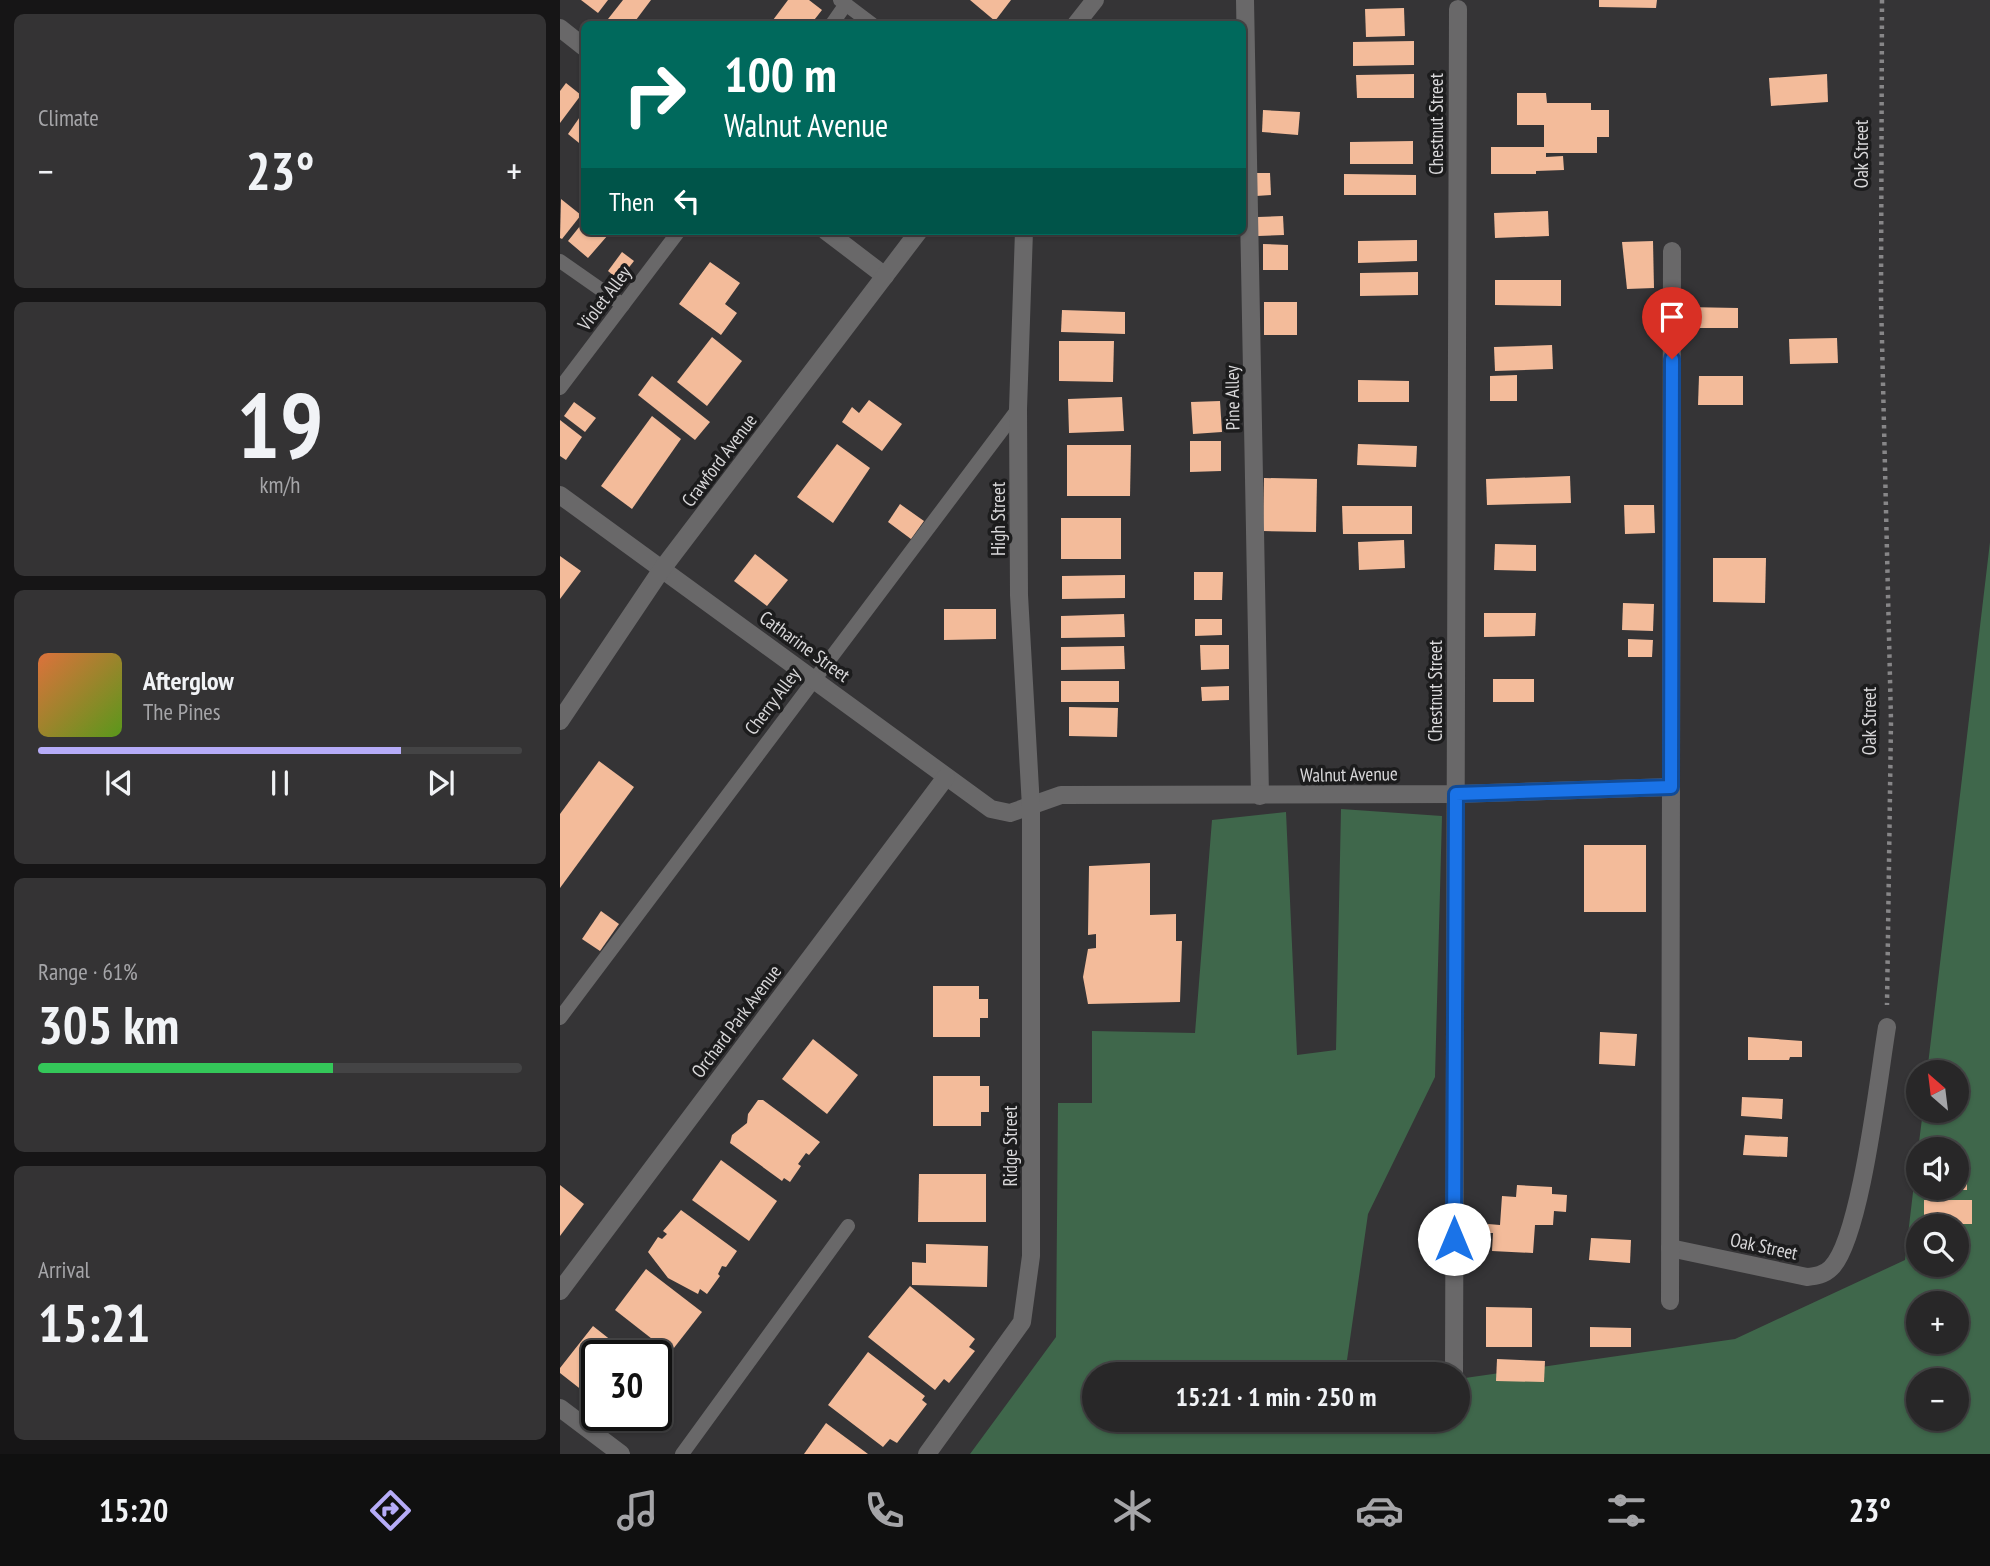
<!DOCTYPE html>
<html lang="en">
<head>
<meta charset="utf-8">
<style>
  body { margin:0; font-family:"PT Sans Narrow",sans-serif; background:#343334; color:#f1f3f6; height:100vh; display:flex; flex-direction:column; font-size:26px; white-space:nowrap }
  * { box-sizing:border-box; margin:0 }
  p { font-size:23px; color:#a5a5a8 }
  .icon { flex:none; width:38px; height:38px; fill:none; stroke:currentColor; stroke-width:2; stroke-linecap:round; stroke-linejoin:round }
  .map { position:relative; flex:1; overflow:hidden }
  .side { display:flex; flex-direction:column; gap:14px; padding:14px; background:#161516; width:560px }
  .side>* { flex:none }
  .guide { position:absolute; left:21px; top:21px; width:665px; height:214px; border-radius:10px; box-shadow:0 2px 5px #0004,0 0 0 2px #444445; background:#00695c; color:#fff; overflow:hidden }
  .needle { width:46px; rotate:332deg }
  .fabs { position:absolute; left:1346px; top:1060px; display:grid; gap:14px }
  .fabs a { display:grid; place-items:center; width:63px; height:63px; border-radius:50%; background:#282728; box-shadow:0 2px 5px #0004,0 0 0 2px #444445; font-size:35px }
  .speed { position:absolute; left:21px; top:1340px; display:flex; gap:14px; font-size:35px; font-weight:700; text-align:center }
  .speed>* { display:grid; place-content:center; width:91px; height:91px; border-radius:50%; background:#282728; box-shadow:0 2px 5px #0004,0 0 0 2px #444445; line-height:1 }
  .speed .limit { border:4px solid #111; border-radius:10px; background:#fff; color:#111 }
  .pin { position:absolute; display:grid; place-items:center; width:60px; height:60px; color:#fff; margin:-72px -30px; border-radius:50% 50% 50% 0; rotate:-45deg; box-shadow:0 0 7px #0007 }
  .pin .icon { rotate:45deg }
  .me { position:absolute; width:77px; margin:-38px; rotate:0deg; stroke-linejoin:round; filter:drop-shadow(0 0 5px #0008) }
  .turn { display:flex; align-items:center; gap:24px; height:147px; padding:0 28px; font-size:32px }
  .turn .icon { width:91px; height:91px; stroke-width:2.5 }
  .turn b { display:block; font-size:49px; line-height:60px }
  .then { display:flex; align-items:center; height:66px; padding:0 28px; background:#0003; gap:14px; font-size:26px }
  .big { font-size:52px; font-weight:800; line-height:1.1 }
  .side .card { flex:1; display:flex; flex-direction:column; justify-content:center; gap:10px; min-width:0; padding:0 24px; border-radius:10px; background:#343334 }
  .side .dial { align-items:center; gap:0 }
  .dial b { font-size:91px; line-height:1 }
  .song { display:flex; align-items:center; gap:21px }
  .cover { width:84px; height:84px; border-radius:10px; background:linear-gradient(135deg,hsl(20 70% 55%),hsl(90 70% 35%)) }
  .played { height:7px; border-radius:4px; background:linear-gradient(90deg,#b6acf8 75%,#444445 75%) }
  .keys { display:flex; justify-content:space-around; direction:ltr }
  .heat { display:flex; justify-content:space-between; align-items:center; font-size:38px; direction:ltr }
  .charge { height:10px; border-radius:5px; background:linear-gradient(90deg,#34c759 61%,#444445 0) }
  .trip { position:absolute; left:522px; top:1362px; width:388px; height:70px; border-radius:35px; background:#282728; box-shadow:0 2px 5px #0004,0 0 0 2px #444445; font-weight:800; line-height:70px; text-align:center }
  .menu { display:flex; height:112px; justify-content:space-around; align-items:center; background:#101010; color:#a5a5a8 }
  .menu .icon { width:49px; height:49px }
  .menu .selected { color:#b6acf8 }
  .menu b { font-size:32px; color:#f1f3f6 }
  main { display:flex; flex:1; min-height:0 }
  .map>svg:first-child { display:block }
  .green { fill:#3f674b; fill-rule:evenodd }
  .building { fill:#f3bb9a }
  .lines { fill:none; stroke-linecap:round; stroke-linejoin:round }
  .path { stroke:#878688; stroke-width:4.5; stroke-dasharray:3.5 5; stroke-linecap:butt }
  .service { stroke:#696869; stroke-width:14 }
  .minor { stroke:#696869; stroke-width:18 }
  .route-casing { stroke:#114b97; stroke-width:18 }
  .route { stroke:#1a73e8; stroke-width:12 }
  .labels { text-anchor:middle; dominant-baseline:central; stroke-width:7; stroke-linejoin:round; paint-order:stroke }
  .street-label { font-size:19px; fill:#d8d7d9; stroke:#1c1c1d }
</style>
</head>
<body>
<main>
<section class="side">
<div class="card"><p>Climate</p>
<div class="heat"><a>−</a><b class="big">23°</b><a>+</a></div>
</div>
<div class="card dial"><b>19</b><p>km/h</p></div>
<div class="card">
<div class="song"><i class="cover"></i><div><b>Afterglow</b><p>The Pines</p></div></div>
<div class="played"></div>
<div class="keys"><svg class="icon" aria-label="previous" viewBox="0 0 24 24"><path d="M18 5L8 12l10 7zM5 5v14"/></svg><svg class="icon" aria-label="pause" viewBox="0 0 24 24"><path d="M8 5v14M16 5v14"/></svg><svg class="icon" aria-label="next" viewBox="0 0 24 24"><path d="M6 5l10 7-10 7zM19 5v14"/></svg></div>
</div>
<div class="card"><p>Range · 61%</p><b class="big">305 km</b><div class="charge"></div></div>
<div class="card"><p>Arrival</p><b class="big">15:21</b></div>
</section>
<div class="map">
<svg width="1430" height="1454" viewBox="0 0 1430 1454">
  <rect width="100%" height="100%" fill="#353436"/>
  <!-- green -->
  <path class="green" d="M1430,542V1454H410L496,1337L498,1103H532V1031L635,1033L652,820L726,812L737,1055L776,1050L781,809L882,816L875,1077L808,1214L785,1374H534V1419H898V1379L1175,1339L1345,1260L1358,1150V1188H1396V1150H1358L1363,1111H1396V1073H1367ZM1358,1227H1396V1265H1358ZM1358,1304H1396V1342H1358ZM1358,1381H1396V1419H1358Z"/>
  <!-- building -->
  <g class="building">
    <polygon points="21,0 48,0 38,13"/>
    <polygon points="63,0 91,0 73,24 55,24 48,19"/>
    <polygon points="228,0 249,0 262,10 251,24 210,24"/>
    <polygon points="410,0 451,0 435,21"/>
    <polygon points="1039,0 1097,0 1096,8 1039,7"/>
    <polygon points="844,8 845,36 806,37 805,9"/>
    <polygon points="854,41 854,65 793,66 793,42"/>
    <polygon points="854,74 854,98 797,98 796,75"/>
    <polygon points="1267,74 1268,102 1211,106 1209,78"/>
    <polygon points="6,83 21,95 0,123 0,91"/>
    <polygon points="957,93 986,93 987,103 1031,103 1031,110 1049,110 1049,137 1037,137 1037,153 986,153 986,157 1003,156 1004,170 976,171 976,174 931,174 931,147 984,147 984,125 957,125"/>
    <polygon points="703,110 740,112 738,135 702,132"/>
    <polygon points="24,111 24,147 8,134"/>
    <polygon points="853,141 853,164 790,164 790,142"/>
    <polygon points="695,173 710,173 711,195 696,196"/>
    <polygon points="784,174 856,175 856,195 784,195"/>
    <polygon points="1,199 21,215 2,239 0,238"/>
    <polygon points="988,211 989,236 935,238 934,213"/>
    <polygon points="723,216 724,235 698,236 698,217"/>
    <polygon points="24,221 24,231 43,231 48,235 28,258 8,241"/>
    <polygon points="857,240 857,261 798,263 798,241"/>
    <polygon points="1093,241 1094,288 1067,289 1062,242"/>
    <polygon points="703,244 728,245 728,270 703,270"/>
    <polygon points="62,252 74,261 59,280 48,271"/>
    <polygon points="150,262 180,283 165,304 177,313 161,335 119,304"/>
    <polygon points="858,272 858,295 800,296 800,273"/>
    <polygon points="935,280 1001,280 1001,306 935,305"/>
    <rect x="704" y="302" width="33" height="33"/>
    <polygon points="1126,307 1178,308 1178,328 1125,328"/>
    <polygon points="502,310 565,312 565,334 501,332"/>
    <polygon points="152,337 182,361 147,406 117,382"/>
    <polygon points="1277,338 1278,363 1230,364 1229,339"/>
    <polygon points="499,341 554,341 553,382 499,381"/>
    <polygon points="992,345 993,369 935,371 934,347"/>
    <polygon points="957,375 957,401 930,401 930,376"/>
    <polygon points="92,376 150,422 135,440 78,395"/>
    <polygon points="1139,376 1183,376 1183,405 1138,405"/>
    <polygon points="798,380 849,381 849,402 798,402"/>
    <polygon points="562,397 564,431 509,433 508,399"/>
    <polygon points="309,400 342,424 322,451 282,422 292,407 299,413"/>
    <polygon points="660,401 662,432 633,434 631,402"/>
    <polygon points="14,402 36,418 25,432 4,416"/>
    <polygon points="92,416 121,439 72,509 41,486"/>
    <polygon points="0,420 22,437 6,460 0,456"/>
    <polygon points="630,441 661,441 661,471 630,472"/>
    <polygon points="277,444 310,468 273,523 237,497"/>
    <polygon points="798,444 857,446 856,467 797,465"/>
    <polygon points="507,445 571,445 570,496 507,496"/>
    <polygon points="1010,476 1011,503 927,505 926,479"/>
    <polygon points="704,478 757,479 756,532 703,531"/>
    <polygon points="340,504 364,521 351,539 328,522"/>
    <polygon points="1064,505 1094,505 1095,533 1065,534"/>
    <polygon points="782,506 852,506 852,534 783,534"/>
    <rect x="501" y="518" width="60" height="41"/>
    <polygon points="844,540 845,568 799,570 798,542"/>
    <polygon points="935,544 976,545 976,571 934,570"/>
    <polygon points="195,554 228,580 207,606 174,581"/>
    <polygon points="0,556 21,571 0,599"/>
    <polygon points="1153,558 1206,558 1205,603 1153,602"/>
    <polygon points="634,572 663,572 662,600 634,600"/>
    <polygon points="565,575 565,598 502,599 502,576"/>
    <polygon points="1063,603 1094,604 1093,631 1062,630"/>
    <polygon points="384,609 436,609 436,639 384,640"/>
    <polygon points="924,613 976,613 975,636 924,637"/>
    <polygon points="564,614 565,637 501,638 501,616"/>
    <polygon points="635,619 662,619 662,635 635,636"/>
    <polygon points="1068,639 1093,640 1092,657 1068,657"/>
    <polygon points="640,645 669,645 669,669 641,670"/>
    <polygon points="564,646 565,669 501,670 501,647"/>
    <rect x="933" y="679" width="41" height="23"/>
    <rect x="501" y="681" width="58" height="21"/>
    <polygon points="669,686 669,700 642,701 641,687"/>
    <polygon points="509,707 558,708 557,737 509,736"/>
    <polygon points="39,761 74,787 0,888 0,814"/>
    <rect x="1024" y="845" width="62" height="67"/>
    <polygon points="590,863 590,915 616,914 616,941 622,941 620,1002 528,1004 523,977 528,949 536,948 536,934 528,935 529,866"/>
    <polygon points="41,911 59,924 40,951 22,939"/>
    <polygon points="373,986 419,986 419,999 428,999 428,1018 420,1018 420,1037 373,1037"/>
    <polygon points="1040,1032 1077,1034 1075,1066 1039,1064"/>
    <polygon points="1188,1037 1242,1041 1242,1057 1230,1057 1229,1060 1188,1060"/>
    <polygon points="253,1039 298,1075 267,1114 222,1079"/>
    <polygon points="373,1076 420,1076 420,1086 429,1086 429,1112 421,1112 421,1126 373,1126"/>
    <polygon points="1182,1097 1223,1099 1222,1119 1181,1116"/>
    <polygon points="198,1100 203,1100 260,1142 249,1155 246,1153 238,1164 241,1166 230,1182 224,1178 222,1181 170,1143 172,1135 187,1123 188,1114"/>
    <polygon points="1185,1135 1228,1137 1227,1157 1183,1155"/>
    <polygon points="161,1160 217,1201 189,1241 132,1200"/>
    <rect x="1396" y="1169" width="11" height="21"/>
    <polygon points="359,1174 426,1174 426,1222 358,1222"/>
    <polygon points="0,1185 24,1204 0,1236"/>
    <polygon points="957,1185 992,1187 992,1194 1007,1195 1006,1212 994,1211 993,1225 975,1225 973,1253 932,1251 933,1233 928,1233 928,1224 940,1225 942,1196 956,1197"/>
    <rect x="1364" y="1200" width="48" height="24"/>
    <polygon points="121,1210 177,1251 166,1267 162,1266 158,1274 160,1276 147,1294 140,1289 138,1294 108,1278 88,1252 98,1237 102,1239 107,1234 103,1231"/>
    <polygon points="1031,1238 1071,1240 1070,1263 1029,1260"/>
    <polygon points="366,1244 428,1246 427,1287 352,1285 352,1262 366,1263"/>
    <polygon points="86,1269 142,1312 110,1353 55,1310"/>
    <polygon points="350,1286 415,1339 409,1347 415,1351 389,1383 384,1379 375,1390 308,1337"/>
    <polygon points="926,1307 972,1308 972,1347 926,1347"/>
    <polygon points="33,1326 71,1356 37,1356 37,1402 0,1373 0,1368"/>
    <polygon points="1030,1327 1071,1328 1071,1347 1030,1347"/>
    <polygon points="308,1352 365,1396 362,1400 367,1404 337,1443 330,1439 323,1447 268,1405"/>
    <polygon points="937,1359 985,1361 984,1382 936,1381"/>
    <polygon points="266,1423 308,1454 244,1454"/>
  </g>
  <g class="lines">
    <!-- path -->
    <polyline class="path" points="1322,0 1321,299 1331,721 1327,1005"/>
    <!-- service -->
    <g class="service">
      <polyline points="280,0 312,24"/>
      <polyline points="272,24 286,4"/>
      <polyline points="0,261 63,305"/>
      <polyline points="0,388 119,231"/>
      <polyline points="0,1018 458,409"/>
      <polyline points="122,1454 288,1226"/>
    </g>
    <!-- minor -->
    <g class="minor">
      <polyline points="685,0 700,796"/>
      <polyline points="516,24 535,0"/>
      <polyline points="0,28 24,47"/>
      <polyline points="266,231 325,276"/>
      <polyline points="0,495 431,809 450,813 501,795 896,794 1111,787"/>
      <polyline points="0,721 102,569 359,231"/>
      <path d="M1110,1248L1247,1277C1256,1276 1264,1275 1271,1268C1301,1239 1319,1074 1327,1027"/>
      <polyline points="0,1291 386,777"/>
      <polyline points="1110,1301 1112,251"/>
      <polyline points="894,1374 898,9"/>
      <polyline points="0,1408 61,1454"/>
      <polyline points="367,1454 462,1322 471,1256 471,807 459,595 458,409 464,231"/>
    </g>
  </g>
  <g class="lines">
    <defs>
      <polyline id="route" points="894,1239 896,794 1111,787 1112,359"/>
    </defs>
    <!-- route casing -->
    <use href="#route" class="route-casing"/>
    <!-- route -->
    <use href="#route" class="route"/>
  </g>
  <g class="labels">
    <!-- street labels -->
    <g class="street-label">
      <text transform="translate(876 124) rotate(-90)">Chestnut Street</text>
      <text transform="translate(1301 154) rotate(-90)">Oak Street</text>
      <text transform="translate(44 298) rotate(-53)">Violet Alley</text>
      <text transform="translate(672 398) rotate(-91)">Pine Alley</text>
      <text transform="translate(159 460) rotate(-53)">Crawford Avenue</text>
      <text transform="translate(438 519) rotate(-90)">High Street</text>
      <text transform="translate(245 646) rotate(36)">Catharine Street</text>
      <text transform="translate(875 691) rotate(-90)">Chestnut Street</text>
      <text transform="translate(212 701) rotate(-53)">Cherry Alley</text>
      <text transform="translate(1309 721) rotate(-90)">Oak Street</text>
      <text transform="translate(789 774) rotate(-1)">Walnut Avenue</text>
      <text transform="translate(176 1021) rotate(-53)">Orchard Park Avenue</text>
      <text transform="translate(450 1146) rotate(-90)">Ridge Street</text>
      <text transform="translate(1204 1246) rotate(12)">Oak Street</text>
    </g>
  </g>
</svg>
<div class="fabs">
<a><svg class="needle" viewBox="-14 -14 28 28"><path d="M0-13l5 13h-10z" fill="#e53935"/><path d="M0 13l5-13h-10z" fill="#a5a5a8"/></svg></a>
<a><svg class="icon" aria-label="sound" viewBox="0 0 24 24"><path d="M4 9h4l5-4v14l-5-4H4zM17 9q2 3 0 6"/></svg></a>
<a><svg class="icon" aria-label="search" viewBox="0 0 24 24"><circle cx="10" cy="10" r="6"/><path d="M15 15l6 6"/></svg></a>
<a>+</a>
<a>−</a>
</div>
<div class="speed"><div class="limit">30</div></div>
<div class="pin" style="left:1112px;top:359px;background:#d93025"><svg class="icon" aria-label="arrive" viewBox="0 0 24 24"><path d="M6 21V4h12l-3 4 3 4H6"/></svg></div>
<svg class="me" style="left:894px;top:1239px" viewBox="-20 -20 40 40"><circle r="19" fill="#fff"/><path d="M0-13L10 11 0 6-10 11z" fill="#1a73e8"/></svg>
<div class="trip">15:21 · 1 min · 250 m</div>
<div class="guide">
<div class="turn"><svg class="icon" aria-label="right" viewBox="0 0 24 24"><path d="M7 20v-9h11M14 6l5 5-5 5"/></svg><div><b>100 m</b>Walnut Avenue</div></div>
<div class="then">Then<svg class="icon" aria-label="left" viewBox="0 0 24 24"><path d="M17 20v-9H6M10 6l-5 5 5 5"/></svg></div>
</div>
</div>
</main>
<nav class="menu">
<b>15:20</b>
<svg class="icon selected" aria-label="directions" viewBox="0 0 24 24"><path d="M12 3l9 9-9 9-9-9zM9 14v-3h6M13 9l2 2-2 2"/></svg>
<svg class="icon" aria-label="music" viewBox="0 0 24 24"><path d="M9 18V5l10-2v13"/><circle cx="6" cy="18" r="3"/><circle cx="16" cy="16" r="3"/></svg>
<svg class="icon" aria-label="phone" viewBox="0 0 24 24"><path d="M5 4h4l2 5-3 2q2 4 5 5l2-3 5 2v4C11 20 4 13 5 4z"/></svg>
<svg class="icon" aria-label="climate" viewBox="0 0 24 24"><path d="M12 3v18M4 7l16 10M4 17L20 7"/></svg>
<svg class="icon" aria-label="car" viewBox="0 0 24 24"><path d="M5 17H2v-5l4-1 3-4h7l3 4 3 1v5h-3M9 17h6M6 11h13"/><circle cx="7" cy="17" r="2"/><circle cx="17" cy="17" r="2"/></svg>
<svg class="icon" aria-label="filters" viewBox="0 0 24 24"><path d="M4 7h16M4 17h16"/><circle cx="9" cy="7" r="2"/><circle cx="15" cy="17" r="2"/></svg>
<b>23°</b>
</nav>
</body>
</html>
